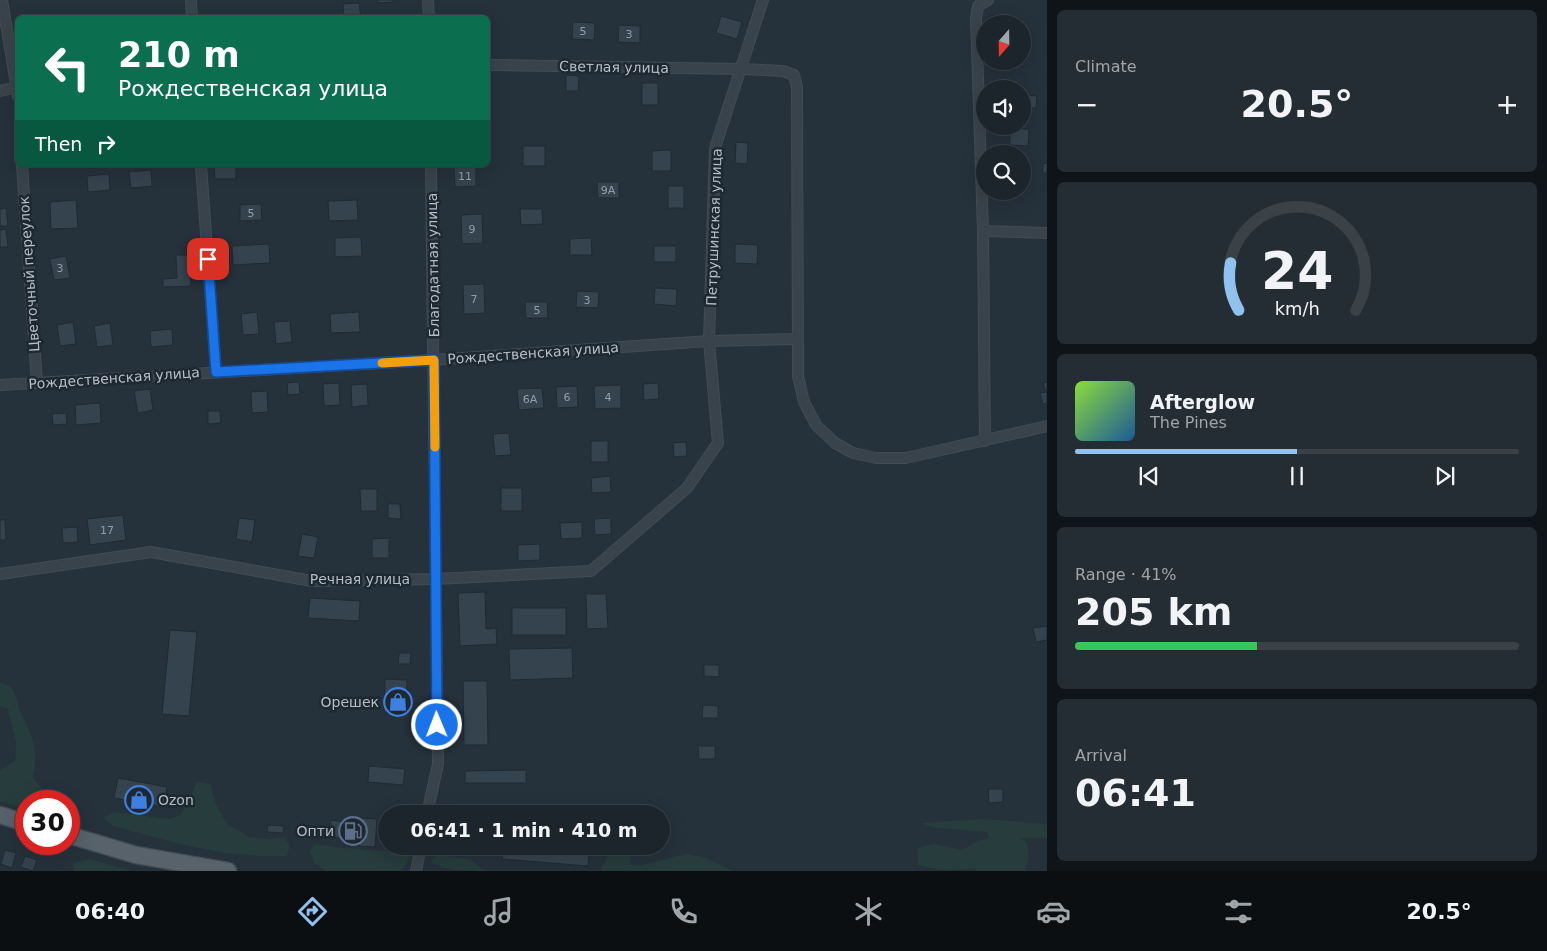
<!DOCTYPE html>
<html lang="en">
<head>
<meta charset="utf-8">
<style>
  body { margin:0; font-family:"DejaVu Sans",sans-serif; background:#252d34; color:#f1f3f6; height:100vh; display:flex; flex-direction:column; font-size:19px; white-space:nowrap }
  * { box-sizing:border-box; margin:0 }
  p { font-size:16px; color:#a0a5a9 }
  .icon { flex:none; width:28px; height:28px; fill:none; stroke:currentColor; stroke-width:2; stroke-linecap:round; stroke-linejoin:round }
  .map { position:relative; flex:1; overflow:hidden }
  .sheet { display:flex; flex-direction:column; gap:10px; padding:10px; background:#0f1418; width:500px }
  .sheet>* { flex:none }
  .banner { position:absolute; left:15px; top:15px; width:475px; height:152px; border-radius:8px; box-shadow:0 5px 20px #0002,0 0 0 1px #3a4248; background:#0b6e4f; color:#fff; overflow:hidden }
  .needle { width:32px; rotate:200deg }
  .buttons { position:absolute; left:976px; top:15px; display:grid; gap:10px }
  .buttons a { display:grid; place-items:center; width:55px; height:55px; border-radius:50%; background:#1c252c; box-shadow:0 5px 20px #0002,0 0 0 1px #3a4248; font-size:25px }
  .speed { position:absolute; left:15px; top:790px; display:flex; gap:10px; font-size:25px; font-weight:700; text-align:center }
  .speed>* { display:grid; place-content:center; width:65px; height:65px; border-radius:50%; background:#1c252c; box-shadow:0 5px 20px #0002,0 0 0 1px #3a4248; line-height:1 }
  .speed .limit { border:8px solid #d22; background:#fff; color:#111 }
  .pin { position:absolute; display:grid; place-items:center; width:42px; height:42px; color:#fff; margin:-21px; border-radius:10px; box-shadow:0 2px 8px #0006 }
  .me { position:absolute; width:55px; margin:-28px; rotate:359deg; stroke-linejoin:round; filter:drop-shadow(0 0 4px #0008) }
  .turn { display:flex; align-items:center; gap:18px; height:105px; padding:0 20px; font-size:22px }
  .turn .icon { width:65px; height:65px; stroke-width:2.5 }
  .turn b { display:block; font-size:35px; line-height:42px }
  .then { display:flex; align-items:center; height:48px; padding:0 20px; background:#0003; gap:10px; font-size:19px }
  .big { font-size:38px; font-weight:800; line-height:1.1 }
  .sheet .card { flex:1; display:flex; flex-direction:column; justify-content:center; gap:8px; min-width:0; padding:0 18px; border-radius:8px; background:#252d34 }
  .sheet .dial { align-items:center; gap:0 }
  .dial svg { height:130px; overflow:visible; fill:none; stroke:#3a4248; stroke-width:7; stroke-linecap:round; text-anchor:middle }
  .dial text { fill:#f1f3f6; stroke:none }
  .song { display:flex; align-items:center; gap:15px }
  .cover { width:60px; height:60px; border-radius:8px; background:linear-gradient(135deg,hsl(90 70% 55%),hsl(210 70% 35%)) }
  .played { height:5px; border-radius:2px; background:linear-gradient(90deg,#91c1ef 50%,#3a4248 50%) }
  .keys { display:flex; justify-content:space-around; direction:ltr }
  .heat { display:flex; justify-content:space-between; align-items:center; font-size:28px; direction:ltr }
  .charge { height:8px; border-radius:4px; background:linear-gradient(90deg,#34c759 41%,#3a4248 0) }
  .trip { position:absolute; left:378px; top:805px; width:292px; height:50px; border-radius:25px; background:#1c252c; box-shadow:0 5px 20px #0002,0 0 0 1px #3a4248; font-weight:800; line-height:50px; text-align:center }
  .tabs { display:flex; height:80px; justify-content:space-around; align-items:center; background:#0b0f12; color:#a0a5a9 }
  .tabs .icon { width:35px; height:35px }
  .tabs .active { color:#91c1ef }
  .tabs b { font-size:22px; color:#f1f3f6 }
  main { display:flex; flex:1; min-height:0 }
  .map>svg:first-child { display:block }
  .green { fill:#273c3c }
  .building { fill:#35434e; stroke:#202a32 }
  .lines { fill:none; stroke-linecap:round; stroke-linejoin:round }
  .street-casing { stroke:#424c54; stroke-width:12 }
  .primary-casing { stroke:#424c54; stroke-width:19 }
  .street { stroke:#39434b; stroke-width:10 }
  .primary { stroke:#57626b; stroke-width:16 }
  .route-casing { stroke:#114b97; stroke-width:12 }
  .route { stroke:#1a73e8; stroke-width:9 }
  .slow { stroke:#f59e0b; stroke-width:9 }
  .labels { text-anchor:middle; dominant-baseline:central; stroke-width:5; stroke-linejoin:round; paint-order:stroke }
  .number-label { font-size:11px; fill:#949ea8 }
  .street-label { font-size:14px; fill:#b5bec7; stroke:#1e2830 }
  .poi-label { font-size:14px; fill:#b5bec7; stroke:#1e2830; text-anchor:end }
</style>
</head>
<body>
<main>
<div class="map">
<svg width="1047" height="871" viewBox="0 0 1047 871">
  <rect width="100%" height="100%" fill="#25313b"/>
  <!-- green -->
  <g class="green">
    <path d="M0,682L10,686C13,690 16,695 17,700C19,705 19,710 22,715C33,738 39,751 33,778L47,794L42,801H26V808L0,802V770L15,761L16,742L8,709L0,706Z"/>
    <polygon points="197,782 211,784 216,804 227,824 249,837 269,839 284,837 290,845 287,856 260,856 225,853 179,844 113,826 103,818 114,812 169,819 181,815"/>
    <path d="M983,819L1047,824V838H1019L1026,841C1030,852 1029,861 1025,871H977L975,868C955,871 937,871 918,865L917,848L934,844L962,850L974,843L989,838L987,832L936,828L920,823Z"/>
    <path d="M315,844L334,847L394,852L400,850L404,847L409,848C410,858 407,864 401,871H327L314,863L310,851Z"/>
    <polygon points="604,846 629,846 632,851 630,857 631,865 641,865 688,854 704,857 733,871 601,871 601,867 605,863 608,853"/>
    <path d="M437,855L470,859L481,868L488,871C469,871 444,871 431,862Z"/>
    <polygon points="90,859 132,871 74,871 73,863"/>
  </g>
  <!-- building -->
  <g class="building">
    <polygon points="378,0 394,0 394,2 378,3"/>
    <polygon points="359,3 361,18 344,18 343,4"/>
    <polygon points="721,16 742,22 737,39 716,33"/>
    <polygon points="573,22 595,23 594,40 572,39"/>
    <polygon points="619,25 640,26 640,43 618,42"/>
    <polygon points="1026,26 1030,45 1022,46 1022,27"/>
    <polygon points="566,75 579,76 578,91 566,91"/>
    <rect x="642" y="83" width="16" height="22"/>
    <polygon points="1022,95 1037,96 1036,108 1022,108"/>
    <polygon points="1010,129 1029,129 1028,146 1010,145"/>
    <polygon points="736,142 748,143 747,164 735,163"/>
    <rect x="523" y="146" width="22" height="20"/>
    <polygon points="671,150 671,171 652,171 652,151"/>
    <polygon points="1047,163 1047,173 1043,173 1043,164"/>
    <polygon points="214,165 236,165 236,179 215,179"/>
    <polygon points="476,166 476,186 455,187 454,167"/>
    <polygon points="151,170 152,186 131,188 129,172"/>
    <polygon points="109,174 110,190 88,192 87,176"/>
    <polygon points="597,182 619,182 619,198 598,198"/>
    <rect x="668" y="186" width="16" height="22"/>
    <polygon points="76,200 78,228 51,229 50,202"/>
    <polygon points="357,200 358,220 329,221 328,201"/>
    <polygon points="261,204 262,220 240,221 240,205"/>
    <polygon points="6,208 8,226 0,226 0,209"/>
    <polygon points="520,209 542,209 543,224 521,225"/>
    <polygon points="482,214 483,243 462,244 461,215"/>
    <polygon points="6,229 8,247 0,247 0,230"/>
    <polygon points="361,237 362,256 335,257 335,238"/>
    <polygon points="591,238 592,255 570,255 570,239"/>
    <polygon points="269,244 270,263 233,265 232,246"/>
    <polygon points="735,244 758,245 757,264 735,263"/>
    <rect x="654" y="246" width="22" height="16"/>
    <polygon points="176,255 190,255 191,286 163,287 163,279 177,278"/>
    <polygon points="66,256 70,278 54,280 50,259"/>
    <polygon points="484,284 485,313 464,314 463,285"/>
    <polygon points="655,288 677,289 676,306 654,304"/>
    <polygon points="577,291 599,292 598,308 576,307"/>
    <polygon points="525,302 547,302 548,318 526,318"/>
    <polygon points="257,312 259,334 243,335 241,314"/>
    <polygon points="359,312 360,332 331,333 330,314"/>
    <polygon points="290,321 292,342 276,344 274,322"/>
    <polygon points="73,322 76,344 60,346 57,325"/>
    <polygon points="110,323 113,345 97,347 94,326"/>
    <polygon points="172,329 173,345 151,347 150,331"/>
    <polygon points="299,382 300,394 288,395 287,383"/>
    <polygon points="1047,382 1047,403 1043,404 1040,393 1046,392 1043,383"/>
    <polygon points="339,383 340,405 324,406 323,384"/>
    <polygon points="658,383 659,399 644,400 643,384"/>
    <polygon points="367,384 368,405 352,407 351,385"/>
    <polygon points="621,385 621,408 595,409 594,386"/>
    <polygon points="577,386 578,407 557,408 556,387"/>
    <polygon points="542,388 544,408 519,410 517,389"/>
    <polygon points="150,389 153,410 138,413 134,391"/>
    <polygon points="267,391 268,412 252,413 251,392"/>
    <polygon points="100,403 101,423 76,425 75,405"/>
    <polygon points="208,411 220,411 221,423 208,424"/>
    <polygon points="66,413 67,424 53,425 52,414"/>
    <polygon points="509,433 511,455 495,456 493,434"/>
    <rect x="591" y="441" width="17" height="21"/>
    <polygon points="686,442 687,456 674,457 673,443"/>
    <polygon points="610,476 611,492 592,493 591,478"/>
    <rect x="501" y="488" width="21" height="23"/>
    <polygon points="360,489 377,489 377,511 361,511"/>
    <polygon points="388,504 400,504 401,519 388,518"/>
    <polygon points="123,515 126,540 90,545 87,519"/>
    <polygon points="239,518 255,520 252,542 236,539"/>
    <polygon points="611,518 611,534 595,535 594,519"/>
    <polygon points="0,520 5,520 6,540 0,540"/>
    <polygon points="582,522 582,538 561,539 560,523"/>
    <polygon points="77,527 78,542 63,543 62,528"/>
    <polygon points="302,534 318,537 314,558 298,556"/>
    <polygon points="389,538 389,558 372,558 372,539"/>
    <polygon points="540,544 540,560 518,561 518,545"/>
    <polygon points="485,592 486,629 496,628 497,644 460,646 458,593"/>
    <polygon points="586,594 606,594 608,628 587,629"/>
    <polygon points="310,598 360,601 359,621 308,618"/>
    <rect x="512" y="608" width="54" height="27"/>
    <polygon points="1047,626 1047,640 1036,642 1033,628"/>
    <polygon points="170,630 197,632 189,716 162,714"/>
    <polygon points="572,648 573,678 510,680 509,649"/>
    <polygon points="399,653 411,653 410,664 398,664"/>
    <polygon points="704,665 719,665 719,677 704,676"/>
    <polygon points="385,679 407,680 406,713 384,712"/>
    <polygon points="463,681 487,681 488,745 464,745"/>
    <polygon points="703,705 718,706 718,718 702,718"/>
    <polygon points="698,746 715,746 715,759 699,759"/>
    <polygon points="369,766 405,769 403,785 368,782"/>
    <polygon points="526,770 526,783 465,783 465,771"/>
    <polygon points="118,778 167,787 164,807 114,798"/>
    <polygon points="988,789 1003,789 1003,802 989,803"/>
    <polygon points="446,804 574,814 445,814"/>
    <polygon points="361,818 377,819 375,847 359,846 359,840 330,837 331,820 360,824"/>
    <polygon points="268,825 284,826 283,833 267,832"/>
    <polygon points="503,846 589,846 588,866 502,859"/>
    <polygon points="5,850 16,853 12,868 1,864"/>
    <polygon points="25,856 37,860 33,871 21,867"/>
  </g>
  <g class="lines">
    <defs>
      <g id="street">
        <polyline points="2,0 18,96"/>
        <polyline points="191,0 192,18"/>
        <polyline points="428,0 429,18"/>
        <polyline points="488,65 741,69 783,71 794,75 797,87 798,376 804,402 816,425 835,443 853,453 876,458 906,458 1047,426"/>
        <polyline points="0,91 18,87"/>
        <polyline points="22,165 37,383"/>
        <polyline points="201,165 216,372"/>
        <polyline points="983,231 976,18 978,6 988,0"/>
        <polyline points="0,385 434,360 709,341 797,339"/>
        <polyline points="985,441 983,231 1047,233"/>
        <polyline points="0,574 151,552 312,581 436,579 591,571 687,488 718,443 709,341 715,148 763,0"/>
        <polyline points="427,814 438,764 431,165"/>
        <polyline points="416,871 421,846"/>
      </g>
      <g id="primary">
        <polyline points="0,815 26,823"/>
        <polyline points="69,835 136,855 228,871"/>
      </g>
    </defs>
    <!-- street casing -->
    <use href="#street" class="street-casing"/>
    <!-- primary casing -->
    <use href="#primary" class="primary-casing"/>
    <!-- street -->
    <use href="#street" class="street"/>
    <!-- primary -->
    <use href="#primary" class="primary"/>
  </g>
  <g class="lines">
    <defs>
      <polyline id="route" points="208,259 216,372 434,360 437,725"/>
    </defs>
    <!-- route casing -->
    <use href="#route" class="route-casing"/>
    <!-- route -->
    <use href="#route" class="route"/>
    <!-- slow -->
    <polyline class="slow" points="382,363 434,360 435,447"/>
  </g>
  <!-- icons -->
  <defs>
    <symbol id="shop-ring" viewBox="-11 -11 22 22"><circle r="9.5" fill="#1e2830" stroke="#3f7fe0" stroke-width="1.5"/><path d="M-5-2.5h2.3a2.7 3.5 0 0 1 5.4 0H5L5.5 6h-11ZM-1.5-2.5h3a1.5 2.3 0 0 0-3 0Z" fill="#3f7fe0"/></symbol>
    <symbol id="fuel-ring" viewBox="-11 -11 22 22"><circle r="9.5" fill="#1e2830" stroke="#5c6f8a" stroke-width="1.5"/><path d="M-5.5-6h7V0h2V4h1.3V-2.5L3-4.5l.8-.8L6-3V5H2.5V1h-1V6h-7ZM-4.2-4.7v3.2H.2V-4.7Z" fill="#5c6f8a"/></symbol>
  </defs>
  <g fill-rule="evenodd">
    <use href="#shop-ring" x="382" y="686" width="32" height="32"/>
    <use href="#shop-ring" x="123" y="784" width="32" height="32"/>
    <use href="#fuel-ring" x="337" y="815" width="32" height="32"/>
  </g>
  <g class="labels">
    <!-- number labels -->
    <g class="number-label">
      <text x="583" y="31">5</text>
      <text x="629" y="34">3</text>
      <text x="465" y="176">11</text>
      <text x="608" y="190">9А</text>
      <text x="251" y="213">5</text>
      <text x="472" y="229">9</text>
      <text x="60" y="268">3</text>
      <text x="474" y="299">7</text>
      <text x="587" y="300">3</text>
      <text x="537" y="310">5</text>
      <text x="567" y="397">6</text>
      <text x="608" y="397">4</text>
      <text x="530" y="399">6А</text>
      <text x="107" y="530">17</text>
    </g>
    <!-- street labels -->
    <g class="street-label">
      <text transform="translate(614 67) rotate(1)">Светлая улица</text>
      <text transform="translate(714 227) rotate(-88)">Петрушинская улица</text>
      <text transform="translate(433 265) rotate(-91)">Благодатная улица</text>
      <text transform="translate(29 274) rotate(-94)">Цветочный переулок</text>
      <text transform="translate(533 353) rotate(-4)">Рождественская улица</text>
      <text transform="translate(114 378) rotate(-4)">Рождественская улица</text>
      <text x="360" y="579">Речная улица</text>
    </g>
    <!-- poi labels -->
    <g class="poi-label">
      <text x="379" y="702">Орешек</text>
      <text x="158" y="800" text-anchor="start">Ozon</text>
      <text x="334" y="831">Опти</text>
    </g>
  </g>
</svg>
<div class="buttons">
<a><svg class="needle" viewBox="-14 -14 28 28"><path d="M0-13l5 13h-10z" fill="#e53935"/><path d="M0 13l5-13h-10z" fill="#a0a5a9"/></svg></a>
<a><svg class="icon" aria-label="sound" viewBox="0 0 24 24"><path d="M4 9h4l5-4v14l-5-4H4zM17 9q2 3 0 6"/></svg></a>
<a><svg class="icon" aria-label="search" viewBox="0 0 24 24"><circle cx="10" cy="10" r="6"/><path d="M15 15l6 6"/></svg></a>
</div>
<div class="speed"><div class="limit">30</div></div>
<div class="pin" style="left:208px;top:259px;background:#d93025"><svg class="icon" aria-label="arrive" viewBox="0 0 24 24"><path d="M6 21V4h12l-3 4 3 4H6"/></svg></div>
<svg class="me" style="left:437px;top:725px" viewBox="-20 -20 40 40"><circle r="17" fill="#1a73e8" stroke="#fff" stroke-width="3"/><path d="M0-11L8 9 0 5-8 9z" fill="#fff"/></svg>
<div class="trip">06:41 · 1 min · 410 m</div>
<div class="banner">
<div class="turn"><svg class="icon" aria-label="left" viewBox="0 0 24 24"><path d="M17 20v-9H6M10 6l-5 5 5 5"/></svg><div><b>210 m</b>Рождественская улица</div></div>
<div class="then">Then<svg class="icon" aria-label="right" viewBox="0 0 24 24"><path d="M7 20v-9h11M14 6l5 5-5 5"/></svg></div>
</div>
</div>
<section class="sheet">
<div class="card"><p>Climate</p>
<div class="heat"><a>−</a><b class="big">20.5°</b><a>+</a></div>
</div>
<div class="card dial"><svg viewBox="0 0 100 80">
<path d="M14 69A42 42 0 1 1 86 69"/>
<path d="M14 69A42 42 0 0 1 9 40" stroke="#91c1ef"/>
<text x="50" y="56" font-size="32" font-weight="700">24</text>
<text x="50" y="72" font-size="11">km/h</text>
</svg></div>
<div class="card">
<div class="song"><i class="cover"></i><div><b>Afterglow</b><p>The Pines</p></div></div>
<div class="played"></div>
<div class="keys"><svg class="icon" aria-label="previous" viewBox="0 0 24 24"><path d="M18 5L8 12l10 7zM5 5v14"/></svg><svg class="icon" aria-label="pause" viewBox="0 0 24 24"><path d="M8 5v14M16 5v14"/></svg><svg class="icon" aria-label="next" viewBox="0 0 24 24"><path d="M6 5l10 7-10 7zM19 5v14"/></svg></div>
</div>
<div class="card"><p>Range · 41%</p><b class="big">205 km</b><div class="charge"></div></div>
<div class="card"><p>Arrival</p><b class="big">06:41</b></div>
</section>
</main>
<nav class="tabs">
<b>06:40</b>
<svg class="icon active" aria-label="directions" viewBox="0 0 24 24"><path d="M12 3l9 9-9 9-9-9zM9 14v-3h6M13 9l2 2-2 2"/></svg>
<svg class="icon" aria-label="music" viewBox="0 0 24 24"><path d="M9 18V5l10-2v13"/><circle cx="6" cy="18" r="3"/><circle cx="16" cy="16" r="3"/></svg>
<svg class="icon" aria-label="phone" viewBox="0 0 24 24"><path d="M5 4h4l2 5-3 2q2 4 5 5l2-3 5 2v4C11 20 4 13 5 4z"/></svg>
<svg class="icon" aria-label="climate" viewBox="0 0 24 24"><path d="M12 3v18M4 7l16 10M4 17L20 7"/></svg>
<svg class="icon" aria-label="car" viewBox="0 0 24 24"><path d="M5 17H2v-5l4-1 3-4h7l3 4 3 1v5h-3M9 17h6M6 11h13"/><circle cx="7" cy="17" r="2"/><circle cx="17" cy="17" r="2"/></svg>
<svg class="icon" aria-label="filters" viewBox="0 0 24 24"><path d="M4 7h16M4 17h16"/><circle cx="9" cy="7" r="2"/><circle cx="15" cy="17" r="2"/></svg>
<b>20.5°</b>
</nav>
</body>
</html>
